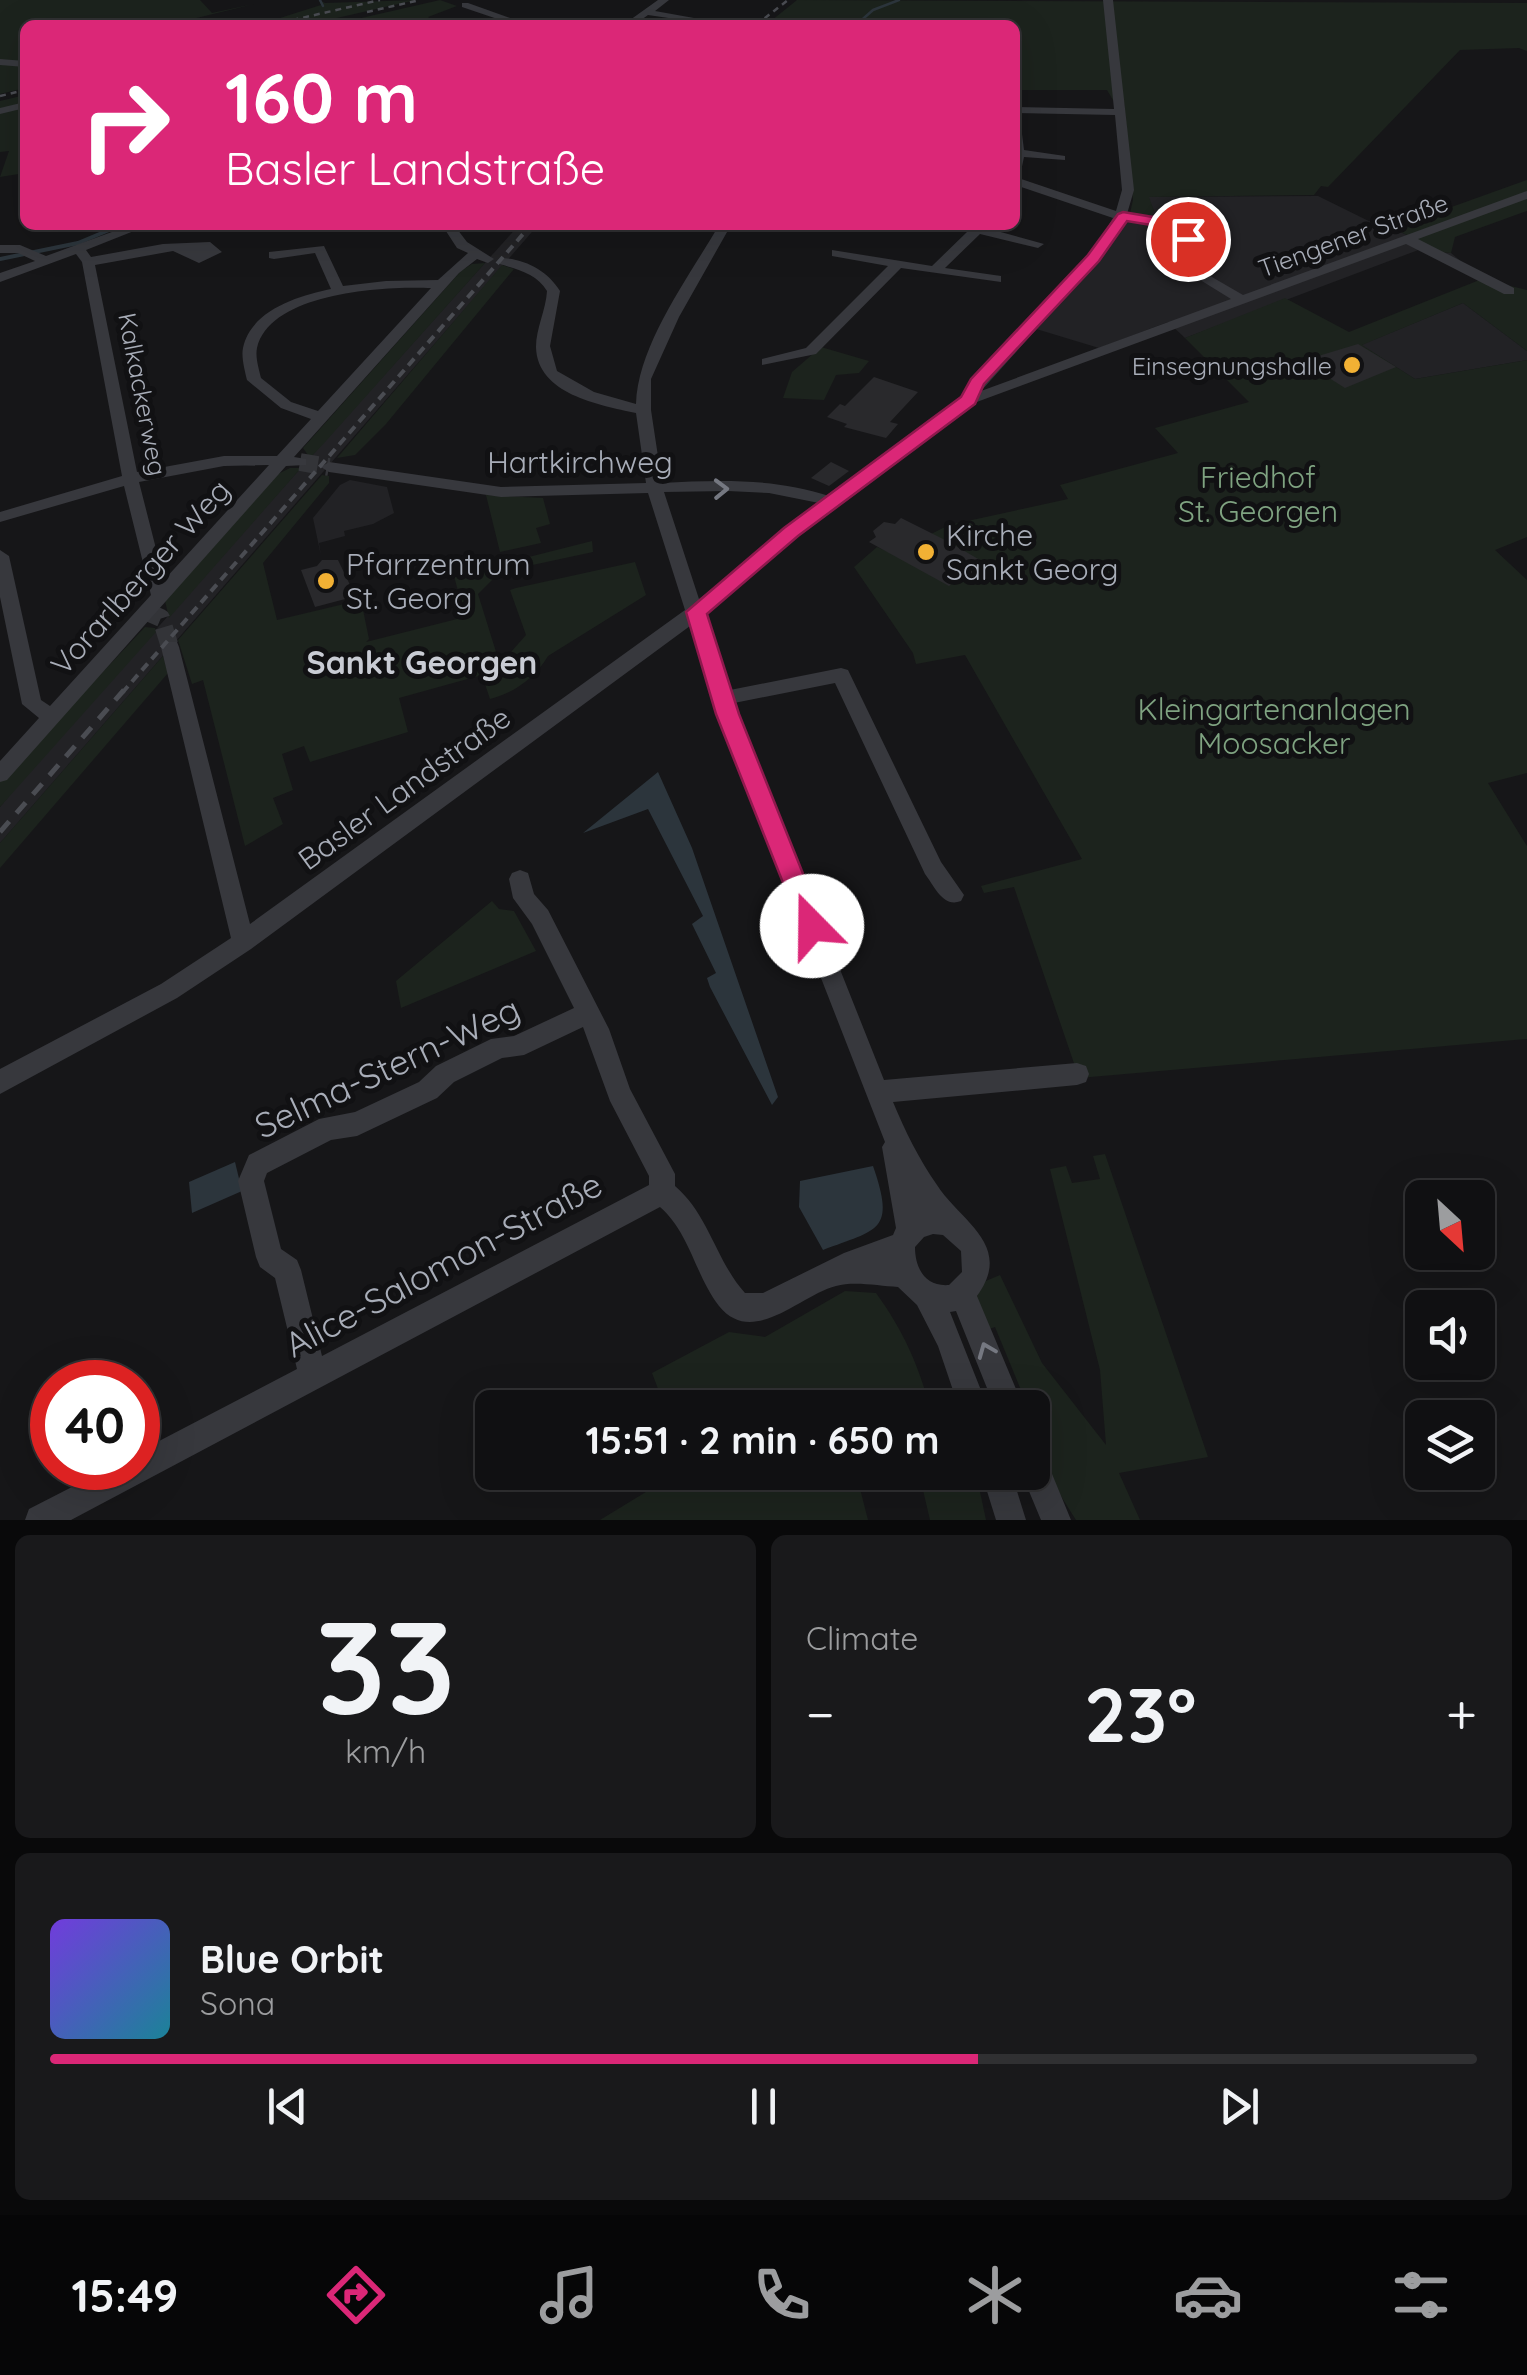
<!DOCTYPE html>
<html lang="en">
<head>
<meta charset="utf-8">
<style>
  body { margin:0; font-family:Quicksand,sans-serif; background:#19191b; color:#f1f3f6; height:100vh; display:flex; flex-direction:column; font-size:38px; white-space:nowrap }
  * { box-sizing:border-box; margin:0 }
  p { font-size:32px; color:#9c9d9f }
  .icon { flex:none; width:55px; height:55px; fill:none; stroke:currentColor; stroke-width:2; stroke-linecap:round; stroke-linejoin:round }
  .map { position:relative; height:1520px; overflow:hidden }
  .details { display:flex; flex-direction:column; gap:15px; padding:15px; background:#09090a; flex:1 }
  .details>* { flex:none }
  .banner { position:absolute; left:20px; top:20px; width:1000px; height:210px; border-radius:15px; box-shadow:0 10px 40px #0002,0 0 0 2px #303032; background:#db2777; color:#fff; overflow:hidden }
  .needle { width:65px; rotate:154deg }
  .buttons { position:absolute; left:1405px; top:1180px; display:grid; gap:20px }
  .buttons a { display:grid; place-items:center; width:90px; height:90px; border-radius:15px; background:#101012; box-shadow:0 10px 40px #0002,0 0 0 2px #303032; font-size:50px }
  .speed { position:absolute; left:30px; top:1360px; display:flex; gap:20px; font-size:50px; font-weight:700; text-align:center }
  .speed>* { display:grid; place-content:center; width:130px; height:130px; border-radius:50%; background:#101012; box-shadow:0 10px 40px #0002,0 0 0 2px #303032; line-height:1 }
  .speed .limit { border:15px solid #d22; background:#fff; color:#111 }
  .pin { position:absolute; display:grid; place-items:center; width:85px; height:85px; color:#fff; margin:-42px; border:5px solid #fff; border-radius:50%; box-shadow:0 2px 10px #0007 }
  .me { position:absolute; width:110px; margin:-55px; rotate:338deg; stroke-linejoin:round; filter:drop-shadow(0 0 8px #0008) }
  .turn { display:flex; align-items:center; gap:35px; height:210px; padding:0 40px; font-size:45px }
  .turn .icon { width:130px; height:130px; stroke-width:2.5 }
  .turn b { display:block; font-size:70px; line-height:85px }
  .big { font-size:75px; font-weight:800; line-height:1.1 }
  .details .card { flex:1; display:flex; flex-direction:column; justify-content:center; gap:15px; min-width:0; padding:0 35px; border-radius:15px; background:#19191b }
  .details .dial { align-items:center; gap:0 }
  .dial b { font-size:130px; line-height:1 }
  .song { display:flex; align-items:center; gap:30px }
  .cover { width:120px; height:120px; border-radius:15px; background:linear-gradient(135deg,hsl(260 70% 55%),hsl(190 70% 35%)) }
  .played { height:10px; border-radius:5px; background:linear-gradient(90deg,#db2777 65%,#303032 65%) }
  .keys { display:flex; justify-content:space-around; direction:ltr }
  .heat { display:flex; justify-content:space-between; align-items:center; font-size:55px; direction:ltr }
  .details .tiles { flex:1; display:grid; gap:15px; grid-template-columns:1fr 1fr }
  .card:last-child { grid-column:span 2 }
  .trip { position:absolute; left:475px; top:1390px; width:575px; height:100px; border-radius:15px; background:#101012; box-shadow:0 10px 40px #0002,0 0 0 2px #303032; font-weight:800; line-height:100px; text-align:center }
  .dock { display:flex; height:160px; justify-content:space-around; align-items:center; background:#060607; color:#9c9d9f }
  .dock .icon { width:70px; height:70px }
  .dock .selected { color:#db2777 }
  .dock b { font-size:45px; color:#f1f3f6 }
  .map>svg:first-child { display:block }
  .built { fill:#222225 }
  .green { fill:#1c231d }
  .water { fill:#2c353c }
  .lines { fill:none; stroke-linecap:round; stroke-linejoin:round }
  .stream-far1 { stroke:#2c353c; stroke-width:2.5 }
  .stream { stroke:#2c353c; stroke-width:4 }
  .building { fill:#29292c }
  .minor-tunnel { stroke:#333438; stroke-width:18; stroke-dasharray:18 9; stroke-linecap:butt }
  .minor { fill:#37383d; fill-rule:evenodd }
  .rail-far2 { stroke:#4a4c52; stroke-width:2.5; stroke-dasharray:6 5; stroke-linecap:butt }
  .rail-far1 { stroke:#4a4c52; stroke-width:4; stroke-dasharray:9 6; stroke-linecap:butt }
  .rail { stroke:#4a4c52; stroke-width:5; stroke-dasharray:14 11; stroke-linecap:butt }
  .oneway { stroke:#757881 }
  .route { fill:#db2777; stroke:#8e194d; stroke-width:2.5 }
  .poi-dot { fill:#f2b134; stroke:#111113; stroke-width:4 }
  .labels { text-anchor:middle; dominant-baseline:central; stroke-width:10; stroke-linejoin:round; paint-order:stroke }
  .far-street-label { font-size:25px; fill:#a8adb8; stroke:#111113 }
  .far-poi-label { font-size:25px; fill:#a8adb8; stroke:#111113; text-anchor:end }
  .street-label { font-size:30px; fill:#a8adb8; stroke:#111113 }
  .park-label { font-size:30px; fill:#7fa381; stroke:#111113 }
  .poi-label { font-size:30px; fill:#a8adb8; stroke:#111113; text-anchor:start }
  .neighbourhood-label { font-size:32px; font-weight:bold; fill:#c9ccd4; stroke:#111113 }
  .near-street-label { font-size:35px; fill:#a8adb8; stroke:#111113 }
</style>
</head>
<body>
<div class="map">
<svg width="1527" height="1520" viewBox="0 0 1527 1520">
  <rect width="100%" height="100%" fill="#161618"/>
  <!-- built -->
  <g class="built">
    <polygon points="1318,196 1387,230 1393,228 1440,252 1451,253 1468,267 1421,249 1185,338 1168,322 1099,348 1033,328 1103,254 1130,213 1134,216 1154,211 1148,197"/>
    <polygon points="519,225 538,225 0,843 0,807 36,763"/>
    <polygon points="1463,303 1527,351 1527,360 1415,379 1361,345"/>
    <polygon points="350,480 387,487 394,513 373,524 344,531 345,536 319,543 321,556 313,518 340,485"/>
  </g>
  <!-- green -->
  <g class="green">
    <polygon points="0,0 200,0 212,13 254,4 172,24 25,25 25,88 0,94"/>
    <polygon points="319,0 325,3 416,0 306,25 258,25 321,5"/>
    <path d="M440,0L457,6L428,17L430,19C410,23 392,29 374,18L331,25Z"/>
    <polygon points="797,0 1527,3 1527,51 1519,48 1460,50 1328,187 1321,186 1314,195 1149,197 1154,211 1148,217 1130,213 1133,200 1124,101 1113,100 1107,90 1015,90 1015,25 766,25"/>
    <polygon points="25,95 25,173 0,177 9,151 0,152 0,101"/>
    <polygon points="1527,180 1527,211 1455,237 1451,253 1440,252 1393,228"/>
    <polygon points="485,263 326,441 310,458 303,448 461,271 472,264"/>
    <polygon points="502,265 514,269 386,424 355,455 337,458"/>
    <polygon points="1482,279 1527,290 1527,351 1463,303 1362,345 1415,379 1527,360 1527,537 1495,550 1527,580 1527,773 1488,783 1527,846 1527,1039 1079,1078 1014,887 984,893 981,886 1082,859 965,655 916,664 913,653 854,567 877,547 955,580 968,579 975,573 931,534 949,525 1068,499 1060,485 1178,453 1155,428 1249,402 1185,338 1285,298 1349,332"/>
    <polygon points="821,347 869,361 859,373 836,375 824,400 783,398 792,372"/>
    <polygon points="290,468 301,468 169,618 165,601 278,474"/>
    <path d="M322,475L329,476V483L263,563L277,620L361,600L369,639L366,642L465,617L454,576L592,541L593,552L500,572L478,594L497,655L511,652L526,635L510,590L516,588L635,562L646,595L548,656C535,678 514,693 490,699L482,675L399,698L408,732L310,762L304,746L282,754L293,790L273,798L283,824L245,846L203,680L192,684L178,640Z"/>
    <polygon points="486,495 543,498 550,524 536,528 541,543 500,552"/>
    <polygon points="145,627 155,628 156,632 0,807 0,782"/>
    <polygon points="163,656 168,673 0,868 0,843"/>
    <polygon points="492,901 499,909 514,911 536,951 401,1008 396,981"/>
    <path d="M1105,1154L1208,1457L1119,1473L1140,1520H1076C1053,1484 1033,1451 1032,1408L1028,1407L995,1327L986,1330L977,1297L981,1283L1000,1275L1042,1363L1106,1445L1100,1370L1050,1169L1066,1166L1072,1183L1100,1179L1093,1156Z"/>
    <path d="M845,1291L876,1293C903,1330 918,1364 930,1407H665L652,1373L729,1332L765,1337Z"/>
    <polygon points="677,1473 856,1473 868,1520 600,1520"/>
    <polygon points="919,1473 976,1473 986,1520 930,1520"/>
  </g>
  <!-- water -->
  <g class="water">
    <polygon points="658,772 692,848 778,1097 772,1105 710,987 707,978 716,973 692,924 703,916 648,809 583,833"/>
    <polygon points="235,1162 242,1191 192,1213 189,1182"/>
    <path d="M873,1166C896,1232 878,1229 823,1250L799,1207L800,1181Z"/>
  </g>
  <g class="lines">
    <!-- stream-far1 -->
    <g class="stream-far1">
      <polyline points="320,0 323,6"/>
      <polyline points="856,25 873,10 899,0"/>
    </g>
    <!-- stream -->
    <polyline class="stream" points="0,259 78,243 121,225"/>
  </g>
  <!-- building -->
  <g class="building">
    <polygon points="1358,344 1396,367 1345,388 1307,364 1319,360 1315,357"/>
    <polygon points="874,377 918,392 890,422 898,424 886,438 844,427 847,424 827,417 840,404 845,406"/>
    <polygon points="831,462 849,471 829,486 811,478"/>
    <polygon points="901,518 949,542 985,563 969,578 955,580 949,586 869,542 876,537 873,531 884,522 895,524"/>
    <polygon points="322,560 338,560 351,587 346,588 349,598 315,607 301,570 317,566"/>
  </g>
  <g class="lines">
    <!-- minor-tunnel -->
    <g class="minor-tunnel">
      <polyline points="300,462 329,467"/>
      <polyline points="145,611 161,618 170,647"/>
    </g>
    <!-- minor -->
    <g class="minor">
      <polygon points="658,0 669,0 655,11 694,18 689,21 648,15 634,25 623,25"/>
      <path d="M1103,0H1113L1134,190L1127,214L1158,218L1215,249L1216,258L1193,266L1243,295L1527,191V199L1418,239L1514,288V294H1504L1406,244L974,403L797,536L704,614L730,690L841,668L848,670L941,862L964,895L961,901C943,908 935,887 925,874L835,683L734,703L884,1080L1077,1063L1086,1066L1089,1074L1086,1082L1077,1085L893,1102C905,1131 919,1159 937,1185C961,1222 1014,1245 977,1296L1024,1408H995L956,1311L950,1312L988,1408H959L938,1346L917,1305L898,1287C879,1286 854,1281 836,1286C800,1295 753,1348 719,1306C695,1275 690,1233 660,1207L71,1520H25L29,1509L109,1468H138V1452L297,1369L275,1278L260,1267L256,1257L238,1181L249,1155L319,1119L355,1112L419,1082L436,1066L491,1039L514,1036L574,1008L532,924L513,898L509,879L512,873L520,870L528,873L534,894L548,910L609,1029L630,1089L675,1174V1186C709,1215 716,1261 745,1293H763L844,1253L893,1235L896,1228L882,1147L885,1142L718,714L690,626L251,949L177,998L0,1094V1069L161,984L231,938L161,647L163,642H177L179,647L250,924L685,610L648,493L501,497L329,472L321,467L329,462L501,487L646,483L636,413C599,405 537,394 536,347C536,328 546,310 547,291C537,274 518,270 500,264V258C524,258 548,271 560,291L550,346L557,371L594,392L636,404C638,344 689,277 719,225H731L679,317L651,379V410L662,483C718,480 775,478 829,496L963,398L972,379L1061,288L1102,236L1113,218L1015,185V177L1116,211L1122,190L1115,115L1015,113V107L1114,109ZM1123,221L1151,224L1203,253L1176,265L1231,299L981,391L1093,266ZM728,491L769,493L819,503L699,599L664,492ZM583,1027L610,1101L649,1176V1185L322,1356L301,1270L297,1260L281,1249L264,1181L267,1173L331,1140L357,1136L437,1098L454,1082L502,1058L524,1055ZM933,1234L943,1235L961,1251L962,1272L949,1285C925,1287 915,1268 915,1247L924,1237Z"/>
      <polygon points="462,3 468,3 530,25 515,25 462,7"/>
      <polygon points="0,59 25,61 25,67 0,65"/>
      <polygon points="25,102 25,108 0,114 0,108"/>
      <polygon points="1015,115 1020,118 1024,150 1065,156 1065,160 1024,157 1021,171 1015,175"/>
      <path d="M131,225H149L86,250L91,257L163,244L210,242L222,252L199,263L173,251L95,265L137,472L224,456H277L311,419L281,408L247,380C245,371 241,357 243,348C251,310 298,296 331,289L315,253L274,259L269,258V252L324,246L343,286L386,281L438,280L468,253L457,248L442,225H454L467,242L494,259L488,263L477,259L459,273L294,457L306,459V465L286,466L7,780L0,782V761L39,718L22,704L0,597V550L9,556L41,700L50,706L151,595L124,486L0,522V512L122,476L82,262L76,254L0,282V273L35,261L18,253H0V245H20L46,256ZM431,288L318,411L291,402L261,378C259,369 255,357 257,348C270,292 385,286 431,288ZM269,465L164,580L139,482L224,466Z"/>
      <polygon points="951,225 988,225 986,228 1044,244 1038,248 980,234 945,268 1001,276 1001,282 901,268 816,354 762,365 762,359 806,348 888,266 832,256 832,250 932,266 968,231"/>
      <polygon points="1032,1448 1043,1452 1071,1520 1041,1520 1021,1472 1032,1472"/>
      <polygon points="981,1472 1011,1472 1026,1520 996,1520"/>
    </g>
    <!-- rail-far2 -->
    <g class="rail-far2">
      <polyline points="367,12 420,0"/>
      <polyline points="271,25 380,0"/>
      <polyline points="756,25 788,0"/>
      <polyline points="0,96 25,90"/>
    </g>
    <!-- rail-far1 -->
    <polyline class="rail-far1" points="122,693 531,225"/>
    <!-- rail -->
    <polyline class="rail" points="0,832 124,690"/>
  </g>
  <!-- one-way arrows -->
  <defs><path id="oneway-chevron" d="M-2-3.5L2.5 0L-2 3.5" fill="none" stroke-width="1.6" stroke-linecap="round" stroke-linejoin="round" transform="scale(2.5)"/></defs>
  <g class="oneway">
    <use href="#oneway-chevron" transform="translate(721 489) rotate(-1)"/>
    <use href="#oneway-chevron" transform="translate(986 1350) rotate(-112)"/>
  </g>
  <!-- route -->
  <polygon class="route" points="1123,212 1159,218 1195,239 1183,242 1151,225 1127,221 1099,261 984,384 975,404 798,536 707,614 739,714 824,926 821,933 812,936 803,933 716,714 686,612 784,528 961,397 971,379 1088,255 1118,214"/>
  <!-- markers -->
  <g class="poi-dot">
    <circle cx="1352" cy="365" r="10"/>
    <circle cx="926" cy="552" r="10"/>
    <circle cx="326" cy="581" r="10"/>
  </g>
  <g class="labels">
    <!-- far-street labels -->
    <g class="far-street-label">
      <text transform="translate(1353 235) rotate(-20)">Tiengener Straße</text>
      <text transform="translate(143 394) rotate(79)">Kalkackerweg</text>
    </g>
    <!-- far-poi labels -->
    <g class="far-poi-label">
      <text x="1332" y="365">Einsegnungshalle</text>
    </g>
    <!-- street labels -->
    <g class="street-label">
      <text x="580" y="462">Hartkirchweg</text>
      <text transform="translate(140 577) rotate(-48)">Vorarlberger Weg</text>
      <text transform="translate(404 788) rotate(-36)">Basler Landstraße</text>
    </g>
    <!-- park labels -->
    <g class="park-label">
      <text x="1258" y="477">Friedhof<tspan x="1258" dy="34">St. Georgen</tspan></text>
      <text x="1274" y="709">Kleingartenanlagen<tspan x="1274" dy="34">Moosacker</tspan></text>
    </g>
    <!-- poi labels -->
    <g class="poi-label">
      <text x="946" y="535">Kirche<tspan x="946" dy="34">Sankt Georg</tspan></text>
      <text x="346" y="564">Pfarrzentrum<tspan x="346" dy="34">St. Georg</tspan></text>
    </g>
    <!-- neighbourhood labels -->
    <g class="neighbourhood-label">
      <text x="422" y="662">Sankt Georgen</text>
    </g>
    <!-- near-street labels -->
    <g class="near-street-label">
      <text transform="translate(387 1067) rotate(-25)">Selma-Stern-Weg</text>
      <text transform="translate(443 1264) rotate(-28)">Alice-Salomon-Straße</text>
    </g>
  </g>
</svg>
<div class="buttons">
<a><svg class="needle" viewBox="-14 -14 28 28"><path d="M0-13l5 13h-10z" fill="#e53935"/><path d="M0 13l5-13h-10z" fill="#9c9d9f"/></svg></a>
<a><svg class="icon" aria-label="sound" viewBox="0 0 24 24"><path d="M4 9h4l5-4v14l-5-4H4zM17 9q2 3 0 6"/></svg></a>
<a><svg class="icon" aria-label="layers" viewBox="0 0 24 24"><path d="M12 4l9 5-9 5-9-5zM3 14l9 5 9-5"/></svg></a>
</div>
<div class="speed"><div class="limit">40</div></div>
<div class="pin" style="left:1188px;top:239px;background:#d93025"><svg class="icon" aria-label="arrive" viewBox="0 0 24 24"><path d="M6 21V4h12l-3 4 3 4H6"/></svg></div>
<svg class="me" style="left:812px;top:926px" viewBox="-20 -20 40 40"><circle r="19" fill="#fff"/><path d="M0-13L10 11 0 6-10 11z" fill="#db2777"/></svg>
<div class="trip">15:51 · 2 min · 650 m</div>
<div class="banner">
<div class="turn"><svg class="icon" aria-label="right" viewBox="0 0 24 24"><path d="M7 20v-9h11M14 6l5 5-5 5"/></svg><div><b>160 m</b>Basler Landstraße</div></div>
</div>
</div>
<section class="details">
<div class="tiles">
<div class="card dial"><b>33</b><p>km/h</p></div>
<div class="card"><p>Climate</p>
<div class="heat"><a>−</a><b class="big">23°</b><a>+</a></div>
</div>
<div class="card">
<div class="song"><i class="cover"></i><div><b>Blue Orbit</b><p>Sona</p></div></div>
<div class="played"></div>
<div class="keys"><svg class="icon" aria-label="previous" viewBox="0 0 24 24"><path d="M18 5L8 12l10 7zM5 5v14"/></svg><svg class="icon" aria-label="pause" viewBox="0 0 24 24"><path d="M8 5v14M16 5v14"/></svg><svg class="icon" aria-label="next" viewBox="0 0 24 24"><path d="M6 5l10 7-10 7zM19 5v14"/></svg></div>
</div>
</div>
</section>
<nav class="dock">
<b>15:49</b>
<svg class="icon selected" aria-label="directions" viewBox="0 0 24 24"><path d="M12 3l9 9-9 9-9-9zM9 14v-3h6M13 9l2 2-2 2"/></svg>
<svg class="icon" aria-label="music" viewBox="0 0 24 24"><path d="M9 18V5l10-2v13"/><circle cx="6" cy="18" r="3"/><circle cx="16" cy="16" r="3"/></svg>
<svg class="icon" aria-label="phone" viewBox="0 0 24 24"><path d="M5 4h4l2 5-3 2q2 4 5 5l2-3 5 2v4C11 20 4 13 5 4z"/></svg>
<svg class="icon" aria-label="climate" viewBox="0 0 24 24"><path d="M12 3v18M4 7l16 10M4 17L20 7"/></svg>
<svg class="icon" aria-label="car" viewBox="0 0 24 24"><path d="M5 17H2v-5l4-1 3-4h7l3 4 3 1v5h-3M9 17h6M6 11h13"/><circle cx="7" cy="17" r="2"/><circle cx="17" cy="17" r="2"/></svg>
<svg class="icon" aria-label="filters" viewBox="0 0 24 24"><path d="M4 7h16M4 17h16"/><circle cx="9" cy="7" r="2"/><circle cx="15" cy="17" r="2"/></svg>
</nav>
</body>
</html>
